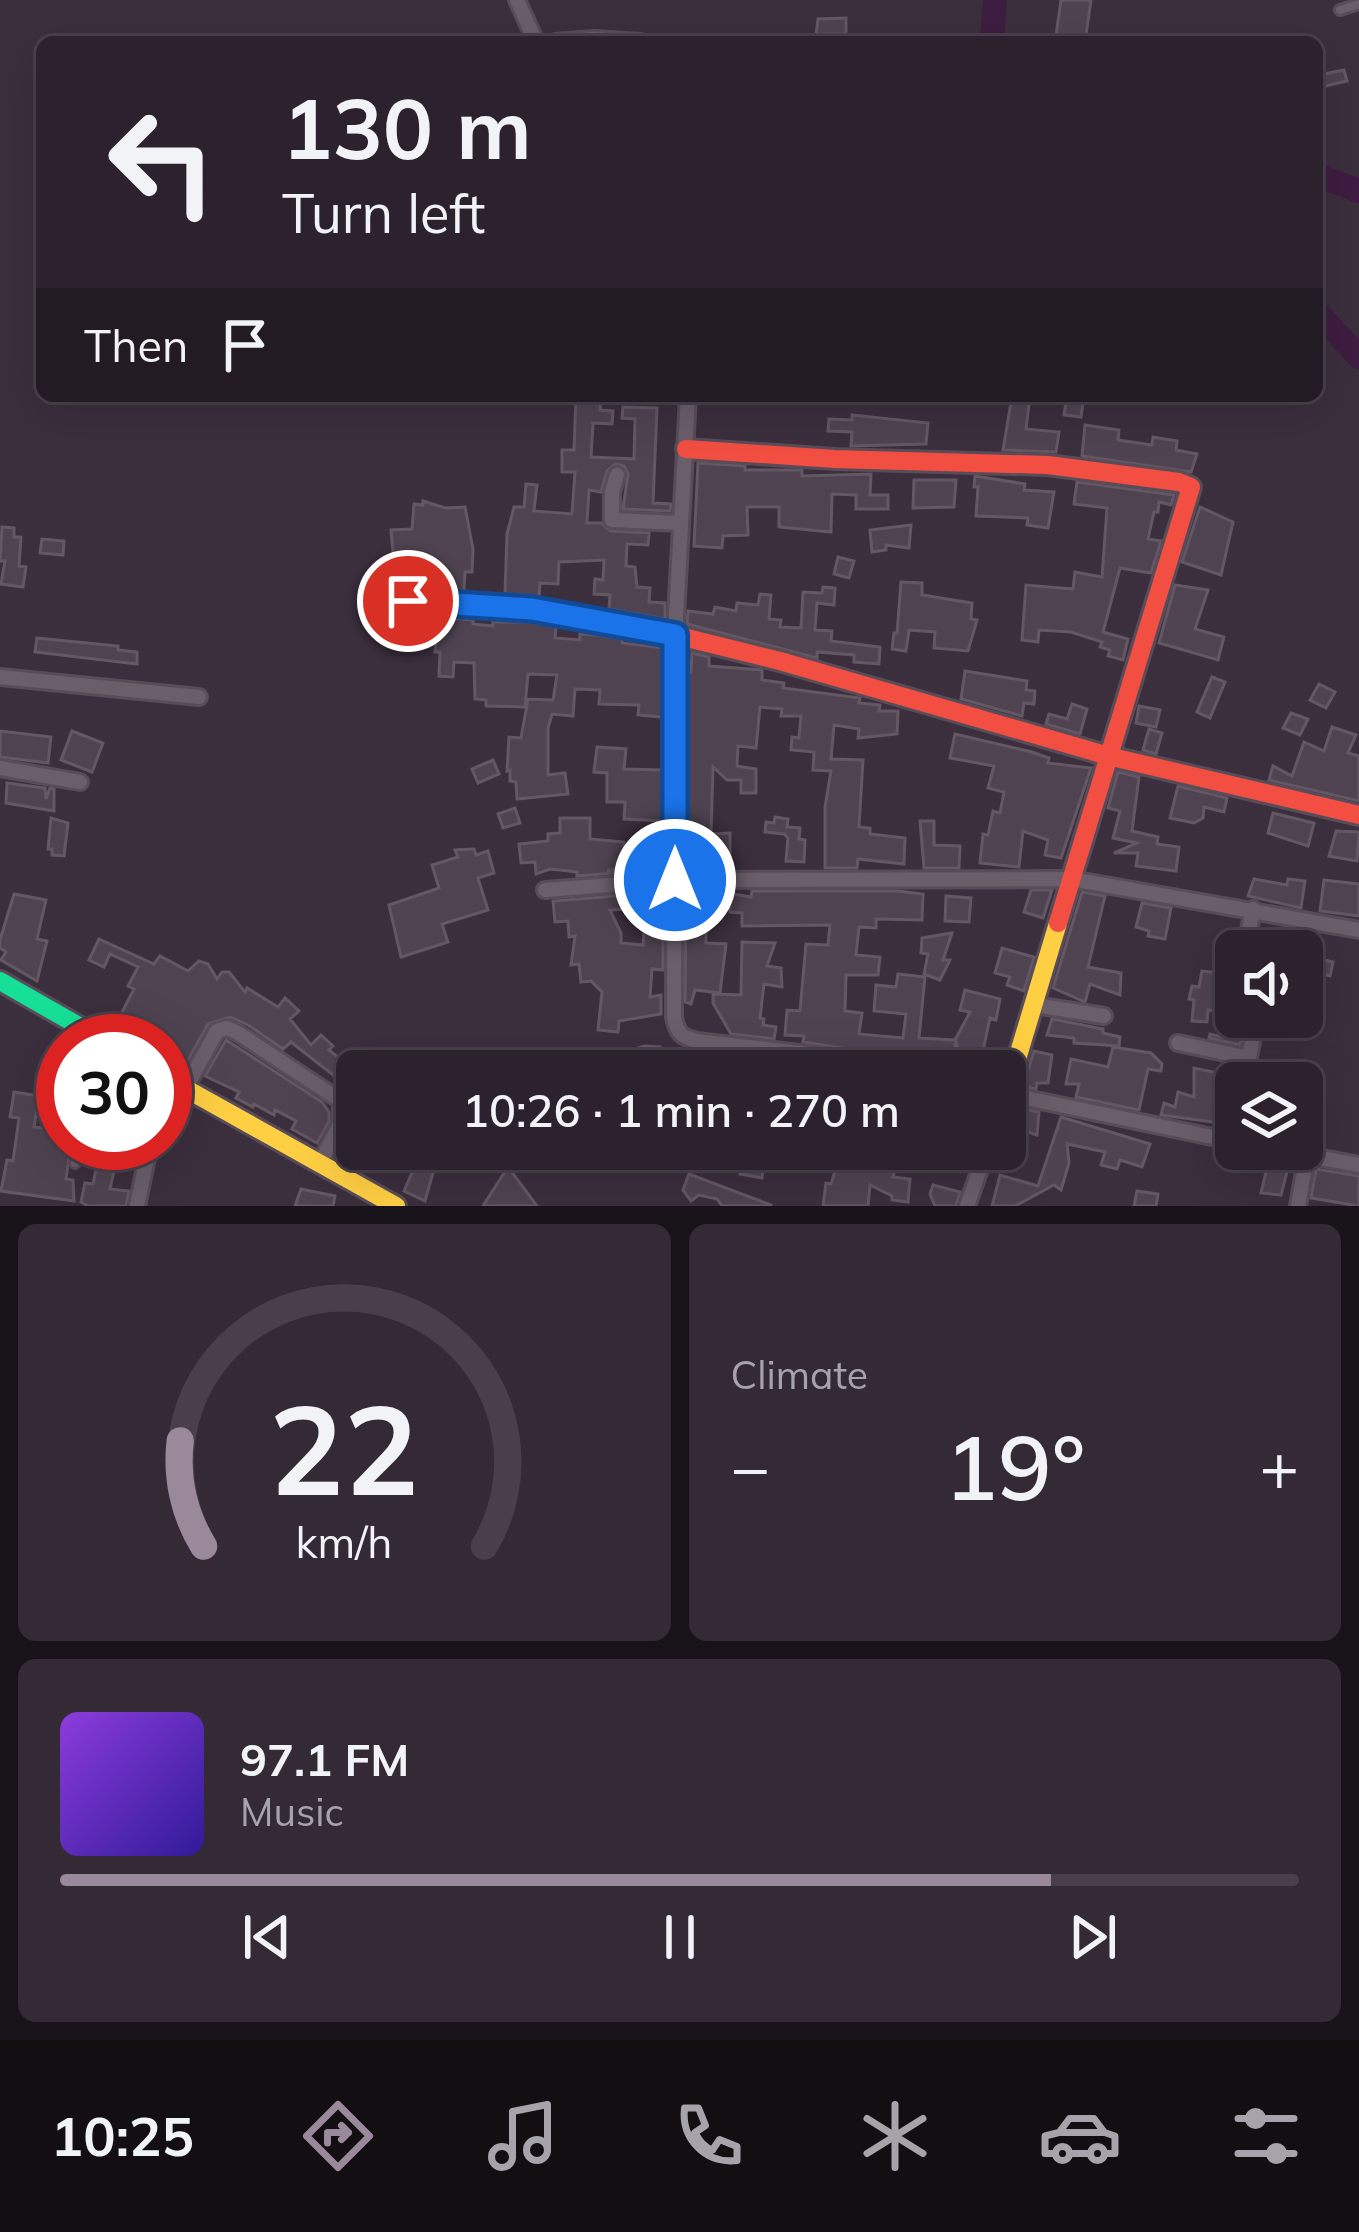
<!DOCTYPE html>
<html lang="en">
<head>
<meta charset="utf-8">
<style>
  body { margin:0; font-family:Mulish,sans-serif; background:#342a36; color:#f1f3f6; height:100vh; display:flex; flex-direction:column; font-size:45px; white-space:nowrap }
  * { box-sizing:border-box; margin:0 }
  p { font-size:39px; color:#a6a4aa }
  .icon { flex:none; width:66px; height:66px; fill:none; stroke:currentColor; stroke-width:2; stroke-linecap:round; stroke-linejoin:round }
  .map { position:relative; height:1206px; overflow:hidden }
  .panel { display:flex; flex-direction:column; gap:18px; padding:18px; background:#181319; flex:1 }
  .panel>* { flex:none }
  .guide { position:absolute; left:36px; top:36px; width:1287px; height:366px; border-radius:18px; box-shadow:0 12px 48px #0002,0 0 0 3px #483f4a; background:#2c222e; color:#f1f3f6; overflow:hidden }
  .buttons { position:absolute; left:1215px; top:930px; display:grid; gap:24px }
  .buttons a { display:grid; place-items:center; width:108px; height:108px; border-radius:18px; background:#2c222e; box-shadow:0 12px 48px #0002,0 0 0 3px #483f4a; font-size:60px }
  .speed { position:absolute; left:36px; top:1014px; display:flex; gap:24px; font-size:60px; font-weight:700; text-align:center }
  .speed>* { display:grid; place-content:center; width:156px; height:156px; border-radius:50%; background:#2c222e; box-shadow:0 12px 48px #0002,0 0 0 3px #483f4a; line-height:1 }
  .speed .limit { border:18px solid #d22; background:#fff; color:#111 }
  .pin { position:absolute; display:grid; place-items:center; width:102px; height:102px; color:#fff; margin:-51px; border:6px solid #fff; border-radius:50%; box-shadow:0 3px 12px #0007 }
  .me { position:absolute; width:132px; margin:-66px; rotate:0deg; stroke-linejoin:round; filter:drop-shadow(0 0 9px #0008) }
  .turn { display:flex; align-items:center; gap:42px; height:252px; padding:0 48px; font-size:54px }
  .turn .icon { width:156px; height:156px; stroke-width:2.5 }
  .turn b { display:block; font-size:84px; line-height:102px }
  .then { display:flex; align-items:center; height:114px; padding:0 48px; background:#0003; gap:24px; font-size:45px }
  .big { font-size:90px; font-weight:600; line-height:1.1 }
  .panel .tile { flex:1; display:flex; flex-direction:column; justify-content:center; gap:18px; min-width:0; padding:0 42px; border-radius:18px; background:#342a36 }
  .panel .dial { align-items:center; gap:0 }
  .dial svg { height:312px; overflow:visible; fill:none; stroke:#483f4a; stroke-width:7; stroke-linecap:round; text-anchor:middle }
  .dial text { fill:#f1f3f6; stroke:none }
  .song { display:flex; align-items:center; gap:36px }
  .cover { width:144px; height:144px; border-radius:18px; background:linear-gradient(135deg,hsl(270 70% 55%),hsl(250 70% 35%)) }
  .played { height:12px; border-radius:6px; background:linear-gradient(90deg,#99899a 80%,#483f4a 80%) }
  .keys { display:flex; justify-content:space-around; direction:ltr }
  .heat { display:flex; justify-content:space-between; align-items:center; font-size:66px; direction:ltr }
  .panel .tiles { flex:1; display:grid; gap:18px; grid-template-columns:1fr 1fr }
  .tile:last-child { grid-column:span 2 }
  .trip { position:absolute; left:336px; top:1050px; width:690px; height:120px; border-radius:18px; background:#2c222e; box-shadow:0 12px 48px #0002,0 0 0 3px #483f4a; font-weight:600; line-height:120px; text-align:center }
  .dock { display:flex; height:192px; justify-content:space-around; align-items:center; background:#120e12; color:#a6a4aa }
  .dock .icon { width:84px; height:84px }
  .dock .selected { color:#99899a }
  .dock b { font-size:54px; color:#f1f3f6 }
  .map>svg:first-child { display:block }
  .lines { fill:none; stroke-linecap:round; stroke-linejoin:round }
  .river { stroke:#3d1d41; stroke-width:24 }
  .building { fill:#4f4351; stroke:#635764; stroke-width:3 }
  .lane-casing { stroke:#584c59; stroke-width:14 }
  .street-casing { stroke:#584c59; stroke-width:20 }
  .fast-casing { stroke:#584c59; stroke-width:24 }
  .slow-casing { stroke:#584c59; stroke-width:24 }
  .jam-casing { stroke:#584c59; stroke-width:24 }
  .lane { stroke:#695e6a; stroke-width:8 }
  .street { stroke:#695e6a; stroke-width:14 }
  .fast { stroke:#16e098; stroke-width:18 }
  .slow { stroke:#ffcf43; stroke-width:18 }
  .jam { stroke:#f24e42; stroke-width:18 }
  .route-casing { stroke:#114b97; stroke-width:30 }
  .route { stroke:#1a73e8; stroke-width:21 }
</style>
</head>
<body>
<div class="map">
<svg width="1359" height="1206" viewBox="0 0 1359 1206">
  <rect width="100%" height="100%" fill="#3b2e3d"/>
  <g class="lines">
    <!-- river -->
    <g class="river">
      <polyline points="995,0 992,37 995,42"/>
      <polyline points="1317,175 1359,191"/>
      <polyline points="1317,312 1359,357"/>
    </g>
  </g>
  <!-- building -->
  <g class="building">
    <polygon points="1061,0 1091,0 1085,42 1055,42"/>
    <polygon points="846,18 846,34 816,34 818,19"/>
    <polygon points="1344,70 1347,81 1322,87 1319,75"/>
    <polygon points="576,396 601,396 600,410 613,411 612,424 593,423 591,457 634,459 635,419 622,418 623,407 657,408 653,503 671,504 670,511 623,509 628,474 624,466 616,464 607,471 601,492 589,490 587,523 601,523 611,531 649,533 648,545 627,544 626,566 635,567 637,587 650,588 649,602 665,603 665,619 609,609 610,595 594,594 595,579 603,580 604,560 559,562 558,584 540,583 539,597 505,594 507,534 514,507 524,507 526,484 537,485 534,511 572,514 575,472 562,472 562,450 574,450"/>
    <polygon points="1012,396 1030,396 1026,429 1059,432 1056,452 1003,450"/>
    <polygon points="1067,396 1084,396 1081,417 1064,415"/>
    <polygon points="852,415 928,423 926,444 851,446 852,432 828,431 829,419 852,420"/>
    <polygon points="1085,425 1119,430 1118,440 1152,445 1153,437 1177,441 1176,450 1197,454 1191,472 1082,456"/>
    <polygon points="698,463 745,466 745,470 802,470 802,476 871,474 870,495 888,495 888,509 856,509 856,495 832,494 831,532 779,527 779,507 747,507 748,535 723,536 722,548 694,546"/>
    <polygon points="975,476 1025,484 1024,490 1054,492 1048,528 1027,525 1028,518 976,516 978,487 974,487"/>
    <polygon points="914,480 956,480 954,507 913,508"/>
    <polygon points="1077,482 1174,495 1171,505 1159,502 1158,512 1154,512 1148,539 1161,541 1151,573 1120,568 1103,632 1128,639 1123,660 1108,656 1110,650 1100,647 1102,642 1071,632 1039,630 1038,642 1022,640 1026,585 1073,589 1075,572 1102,577 1107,508 1074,504"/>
    <polygon points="423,501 445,508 465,507 473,549 472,572 465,572 464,591 407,588 407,581 401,581 401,562 398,553 393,553 391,530 412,529 414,504 423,505"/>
    <polygon points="1200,507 1233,522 1221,575 1182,562"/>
    <polygon points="911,525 909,548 886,545 886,550 872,552 870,530"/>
    <polygon points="2,527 14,528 14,537 21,537 19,566 26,567 23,587 1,584 5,561 0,561"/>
    <polygon points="42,539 64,541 63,555 40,553"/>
    <polygon points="838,557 854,561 849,578 834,574"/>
    <polygon points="901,582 922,583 922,595 972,603 971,619 977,620 968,651 934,648 935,632 909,630 906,651 892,649 894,633 897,633"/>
    <polygon points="1175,585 1208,590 1195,629 1224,637 1218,660 1159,643"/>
    <polygon points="823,587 835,588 834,605 817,603 815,630 832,631 831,641 880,647 879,664 854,662 854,655 817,652 817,658 687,624 688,611 713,614 715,607 736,611 737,603 758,605 760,594 771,595 769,619 781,620 780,627 801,628 803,592 822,593"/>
    <polygon points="416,615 473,620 473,624 493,626 493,622 530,622 556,627 555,638 580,640 580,634 598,635 622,639 622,643 664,648 662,717 638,715 639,705 599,704 600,690 575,689 573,716 552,714 548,728 548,775 565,773 568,794 517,799 516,782 510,781 510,770 507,771 509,737 521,738 528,699 553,700 557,675 528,674 525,707 486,706 486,700 475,699 474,663 454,662 453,677 439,676 440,652 435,652 437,626 415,623"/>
    <polygon points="37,638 118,646 118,650 137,652 137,664 35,652"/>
    <polygon points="692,653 709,657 709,666 762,670 762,680 784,683 783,688 860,698 859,703 880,705 879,711 898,711 897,734 858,738 859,729 834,725 831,759 863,760 859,827 870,828 870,834 905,838 904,864 858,859 857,868 825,868 825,807 831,771 813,770 814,752 791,750 792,737 799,738 801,716 781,716 782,709 760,707 756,748 738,746 737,766 756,769 756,793 741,793 741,780 727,780 713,767 711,834 730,833 730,857 711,856 710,869 686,868 686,672 691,672"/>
    <polygon points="965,671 1027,681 1026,690 1035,691 1034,704 1024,703 1022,716 961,699"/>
    <polygon points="1212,677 1225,682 1210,718 1197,712"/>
    <polygon points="1319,684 1335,692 1326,708 1310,700"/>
    <polygon points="1072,704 1087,709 1080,734 1046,724 1049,714 1067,719"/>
    <polygon points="1139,706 1160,710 1156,727 1136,723"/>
    <polygon points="1291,713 1308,719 1300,735 1283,728"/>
    <polygon points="1332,727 1356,735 1348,753 1359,756 1359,801 1269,780 1273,766 1292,776 1304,742 1324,751"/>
    <polygon points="1149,729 1162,733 1156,754 1143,750"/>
    <polygon points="0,731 51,737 48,763 0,757"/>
    <polygon points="72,731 103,743 92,772 61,760"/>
    <polygon points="955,734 1032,752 1049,758 1048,763 1091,768 1061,858 1045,855 1048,840 1023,831 1019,867 980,863 983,834 988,835 993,811 1000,813 1004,792 988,788 994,766 950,758"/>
    <polygon points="597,747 626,749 624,769 663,770 663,821 624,819 625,802 607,802 607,773 594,772"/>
    <polygon points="493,760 499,774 478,783 472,769"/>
    <polygon points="1118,772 1139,777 1132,831 1158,837 1157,844 1179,847 1176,871 1136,866 1138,853 1114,853 1137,843 1113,838 1120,811 1108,808"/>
    <polygon points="7,783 45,788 46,799 50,788 54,789 54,811 6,803"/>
    <polygon points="1178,786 1227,798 1224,812 1204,807 1203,818 1194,823 1170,818"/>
    <polygon points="515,808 520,823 503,828 498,814"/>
    <polygon points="1273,813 1314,823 1308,846 1268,833"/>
    <polygon points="775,817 788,819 787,827 800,828 799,839 805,840 804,862 786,861 788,838 784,834 765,832 766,822 774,823"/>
    <polygon points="51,818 68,823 64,856 52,855 52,849 48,849"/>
    <polygon points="560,818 590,818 590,839 624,842 624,856 663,852 663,870 607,870 614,873 577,876 577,872 550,869 536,874 535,862 521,863 519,844 548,841 548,834 560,833"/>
    <polygon points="920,821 934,821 934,845 960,846 959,868 924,868"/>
    <polygon points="1336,831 1359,832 1357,861 1329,856"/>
    <polygon points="474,849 476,855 488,851 494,873 478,878 488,910 442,924 448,942 401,957 389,905 439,888 432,865 458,857 455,850"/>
    <polygon points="1254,879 1287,885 1288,879 1305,881 1301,908 1248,896"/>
    <polygon points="1324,880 1359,884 1359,916 1320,911"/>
    <polygon points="1031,890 1052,890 1043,918 1024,912"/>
    <polygon points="715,891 751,897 752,891 898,891 923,894 922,920 876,919 876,928 859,927 856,955 880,957 878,975 846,975 845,1011 862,1013 859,1034 903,1038 906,1014 874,1011 876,985 896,987 898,974 925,977 919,1038 955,1040 970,1012 960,1010 965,990 1000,999 996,1020 990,1018 979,1070 964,1067 956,1042 946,1071 927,1061 928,1056 854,1050 803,1042 804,1036 785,1035 787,1010 800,1011 806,944 828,945 830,925 742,926 742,913 730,912 730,908 706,908 706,943 726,944 720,993 695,990 691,1004 685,1002 686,896 715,896"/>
    <polygon points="663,892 663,907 610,910 621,933 621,943 643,945 644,931 658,932 658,939 663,939 663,970 652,969 650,997 661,995 661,1014 619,1021 618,1032 598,1030 602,992 591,981 581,982 579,964 571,965 575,936 569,937 568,921 555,922 553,901"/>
    <polygon points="1082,892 1105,896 1088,967 1121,973 1120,995 1090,984 1085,1002 1053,988"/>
    <polygon points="14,894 46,900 37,939 47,941 37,981 1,960 6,952 0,948 0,940"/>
    <polygon points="946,896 971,898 969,922 945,921"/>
    <polygon points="1142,903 1171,908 1165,939 1148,936 1149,931 1136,927"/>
    <polygon points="952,933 943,960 950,960 940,980 924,974 928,954 921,953 922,938"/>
    <polygon points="99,939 154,964 160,956 188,971 199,961 208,964 217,979 222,972 229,972 245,992 247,988 278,1007 285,998 299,1011 290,1019 311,1045 321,1035 333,1046 329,1050 357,1073 357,1081 348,1092 335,1081 337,1078 291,1042 283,1049 248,1025 230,1017 208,1024 188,1060 181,1056 179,1062 165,1056 165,1041 134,1041 139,1032 118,1020 134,989 128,986 138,967 110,954 104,967 89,960"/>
    <polygon points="742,942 775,943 767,966 781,968 782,987 764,984 760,1018 764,1019 763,1025 776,1027 774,1039 731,1034 713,1003 713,994 741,995"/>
    <polygon points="1002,948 1034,957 1024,991 1007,985 1010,977 995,973"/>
    <polygon points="1310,956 1333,962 1330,976 1306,970"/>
    <polygon points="1202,971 1219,973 1218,981 1236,985 1236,1014 1208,1010 1207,1022 1192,1021 1194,1000 1189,999 1192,986 1199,987"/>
    <polygon points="1233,1017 1246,1017 1240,1045 1209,1038 1210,1034 1230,1039"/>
    <polygon points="1052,1019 1103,1029 1103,1033 1120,1037 1119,1046 1074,1043 1074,1038 1047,1035"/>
    <polygon points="226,1040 322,1102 329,1112 329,1121 317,1143 292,1129 296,1121 275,1110 274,1115 254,1104 253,1107 236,1098 239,1092 205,1076"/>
    <polygon points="644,1046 660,1047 660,1060 663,1052 690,1057 691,1051 811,1066 823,1071 744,1071 714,1062 713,1071 634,1065 635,1049"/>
    <polygon points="1113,1047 1151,1053 1162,1064 1161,1071 1148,1069 1139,1110 1076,1097 1079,1084 1066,1084 1071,1059 1108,1067"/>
    <polygon points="1034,1051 1052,1055 1048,1083 1037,1083 1036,1089 1023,1086"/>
    <polygon points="1229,1065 1236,1067 1236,1110 1224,1109 1221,1123 1161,1115 1164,1103 1175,1107 1178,1092 1194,1097 1194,1068 1227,1075"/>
    <polygon points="14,1092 39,1096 34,1127 63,1130 63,1143 71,1143 66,1179 73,1180 74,1201 1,1191 7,1160 13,1161 19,1118 10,1117"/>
    <polygon points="1015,1107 1039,1112 1037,1135 1025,1131 1021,1140 1012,1110"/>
    <polygon points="1061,1117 1150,1144 1142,1167 1120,1160 1117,1169 1101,1165 1105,1152 1067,1144 1069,1163 1061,1190 1054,1185 1015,1206 992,1206 1000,1175 1038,1186"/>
    <polygon points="349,1132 357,1137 349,1161 337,1154"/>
    <polygon points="93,1143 120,1143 110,1189 129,1191 126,1206 88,1206 81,1202 85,1183 93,1184 97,1165 89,1163"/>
    <polygon points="394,1149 443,1149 445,1163 435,1166 425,1201 404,1191 414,1168 391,1159"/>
    <polygon points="716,1149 731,1149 731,1154 765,1159 762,1178 740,1174 741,1166 714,1163"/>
    <polygon points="849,1149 874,1152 875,1149 900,1149 893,1177 910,1179 908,1202 892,1200 892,1196 870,1185 868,1206 823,1206 826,1183 831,1184 838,1161 845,1163"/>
    <polygon points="947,1149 972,1149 968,1163 945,1157"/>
    <polygon points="1268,1164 1288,1168 1281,1195 1261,1193"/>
    <polygon points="508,1167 514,1175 537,1206 483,1206"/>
    <polygon points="1316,1169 1359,1176 1359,1206 1311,1198"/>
    <polygon points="689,1174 771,1205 771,1206 722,1206 717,1199 699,1195 691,1201 683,1190"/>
    <polygon points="933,1185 960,1192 956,1206 935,1206 930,1194"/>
    <polygon points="301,1189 335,1196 333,1206 295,1206"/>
    <polygon points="1137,1191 1158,1194 1156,1206 1134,1206"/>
  </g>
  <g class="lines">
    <defs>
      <g id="lane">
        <polyline points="1340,10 1359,4"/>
        <polyline points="75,1163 80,1143"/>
      </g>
      <g id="street">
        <polyline points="517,0 536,42"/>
        <polyline points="556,42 594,39 641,42"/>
        <path d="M688,396L675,635L674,1017C677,1033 681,1037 697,1041L833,1057L901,1071"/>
        <polyline points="617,475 612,492 612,520 679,523"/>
        <polyline points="0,677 199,697"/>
        <polyline points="0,768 80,782"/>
        <polyline points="545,890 675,880 1071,879 1359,930"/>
        <polyline points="1245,951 1253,909"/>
        <polyline points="1035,1005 1104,1016"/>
        <polyline points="1178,1043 1249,1058"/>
        <polyline points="1244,1083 1257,1017"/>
        <polyline points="185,1089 217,1031 227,1028 238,1033 341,1101 340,1124 319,1165"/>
        <polyline points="1007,1094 1236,1142"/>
        <polyline points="1232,1141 1236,1121"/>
        <polyline points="1274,1149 1359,1165"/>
        <polyline points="137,1206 150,1143"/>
        <polyline points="967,1206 987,1149"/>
        <polyline points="1298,1206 1307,1155"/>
      </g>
      <polyline id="fast" points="0,981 105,1041"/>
      <g id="slow">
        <polyline points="165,1077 396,1206"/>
        <polyline points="1005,1099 1058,923"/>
      </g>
      <g id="jam">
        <polyline points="686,449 835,459 1048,465 1179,482 1191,487 1058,923"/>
        <polyline points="408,601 532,609 675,635 780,661 1112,757 1359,815"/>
      </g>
    </defs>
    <!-- lane casing -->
    <use href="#lane" class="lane-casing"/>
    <!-- street casing -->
    <use href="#street" class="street-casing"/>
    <!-- fast casing -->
    <use href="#fast" class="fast-casing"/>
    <!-- slow casing -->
    <use href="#slow" class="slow-casing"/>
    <!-- jam casing -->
    <use href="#jam" class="jam-casing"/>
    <!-- lane -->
    <use href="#lane" class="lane"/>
    <!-- street -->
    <use href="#street" class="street"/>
    <!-- fast -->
    <use href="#fast" class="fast"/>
    <!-- slow -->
    <use href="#slow" class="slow"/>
    <!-- jam -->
    <use href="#jam" class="jam"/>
  </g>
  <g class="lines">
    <defs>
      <polyline id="route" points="408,601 532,609 675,635 675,880"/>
    </defs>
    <!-- route casing -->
    <use href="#route" class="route-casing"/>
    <!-- route -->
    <use href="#route" class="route"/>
  </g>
</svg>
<div class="buttons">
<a><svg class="icon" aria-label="sound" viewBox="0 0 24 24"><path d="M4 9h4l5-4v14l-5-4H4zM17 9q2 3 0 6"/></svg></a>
<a><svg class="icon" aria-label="layers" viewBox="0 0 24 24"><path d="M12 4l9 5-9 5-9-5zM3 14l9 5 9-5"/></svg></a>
</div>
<div class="speed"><div class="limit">30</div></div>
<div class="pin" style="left:408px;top:601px;background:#d93025"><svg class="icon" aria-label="arrive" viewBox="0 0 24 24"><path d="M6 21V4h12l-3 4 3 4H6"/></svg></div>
<svg class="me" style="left:675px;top:880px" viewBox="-20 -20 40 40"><circle r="17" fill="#1a73e8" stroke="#fff" stroke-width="3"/><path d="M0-11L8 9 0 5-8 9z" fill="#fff"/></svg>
<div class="trip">10:26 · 1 min · 270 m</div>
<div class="guide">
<div class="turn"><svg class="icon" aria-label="left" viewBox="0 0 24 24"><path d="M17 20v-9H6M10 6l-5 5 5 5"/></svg><div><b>130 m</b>Turn left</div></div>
<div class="then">Then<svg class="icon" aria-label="arrive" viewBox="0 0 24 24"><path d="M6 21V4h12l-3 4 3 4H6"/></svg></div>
</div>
</div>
<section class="panel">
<div class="tiles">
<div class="tile dial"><svg viewBox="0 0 100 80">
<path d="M14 69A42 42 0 1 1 86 69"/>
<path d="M14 69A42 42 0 0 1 8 42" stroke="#99899a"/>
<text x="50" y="56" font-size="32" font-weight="700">22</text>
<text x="50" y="72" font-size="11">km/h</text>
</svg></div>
<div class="tile"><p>Climate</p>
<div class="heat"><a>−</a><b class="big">19°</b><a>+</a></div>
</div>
<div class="tile">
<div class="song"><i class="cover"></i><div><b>97.1 FM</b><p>Music</p></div></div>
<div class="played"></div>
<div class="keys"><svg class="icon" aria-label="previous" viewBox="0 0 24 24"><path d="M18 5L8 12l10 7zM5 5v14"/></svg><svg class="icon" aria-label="pause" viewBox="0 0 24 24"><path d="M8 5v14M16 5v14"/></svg><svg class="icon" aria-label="next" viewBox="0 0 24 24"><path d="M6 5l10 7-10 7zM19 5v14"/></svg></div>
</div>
</div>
</section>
<nav class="dock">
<b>10:25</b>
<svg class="icon selected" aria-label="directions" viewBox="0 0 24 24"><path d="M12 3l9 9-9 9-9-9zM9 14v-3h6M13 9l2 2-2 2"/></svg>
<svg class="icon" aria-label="music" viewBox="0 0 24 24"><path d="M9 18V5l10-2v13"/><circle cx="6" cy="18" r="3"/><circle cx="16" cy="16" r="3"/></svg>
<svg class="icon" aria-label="phone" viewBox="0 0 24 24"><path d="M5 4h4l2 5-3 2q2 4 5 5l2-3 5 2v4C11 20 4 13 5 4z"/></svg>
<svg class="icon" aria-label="climate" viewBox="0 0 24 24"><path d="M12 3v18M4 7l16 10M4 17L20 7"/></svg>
<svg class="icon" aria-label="car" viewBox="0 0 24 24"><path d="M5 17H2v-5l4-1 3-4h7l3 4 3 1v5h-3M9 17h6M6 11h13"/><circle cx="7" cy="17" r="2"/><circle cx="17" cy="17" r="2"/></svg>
<svg class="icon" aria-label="filters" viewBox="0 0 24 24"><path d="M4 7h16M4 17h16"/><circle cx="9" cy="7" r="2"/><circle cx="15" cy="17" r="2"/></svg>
</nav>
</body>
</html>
